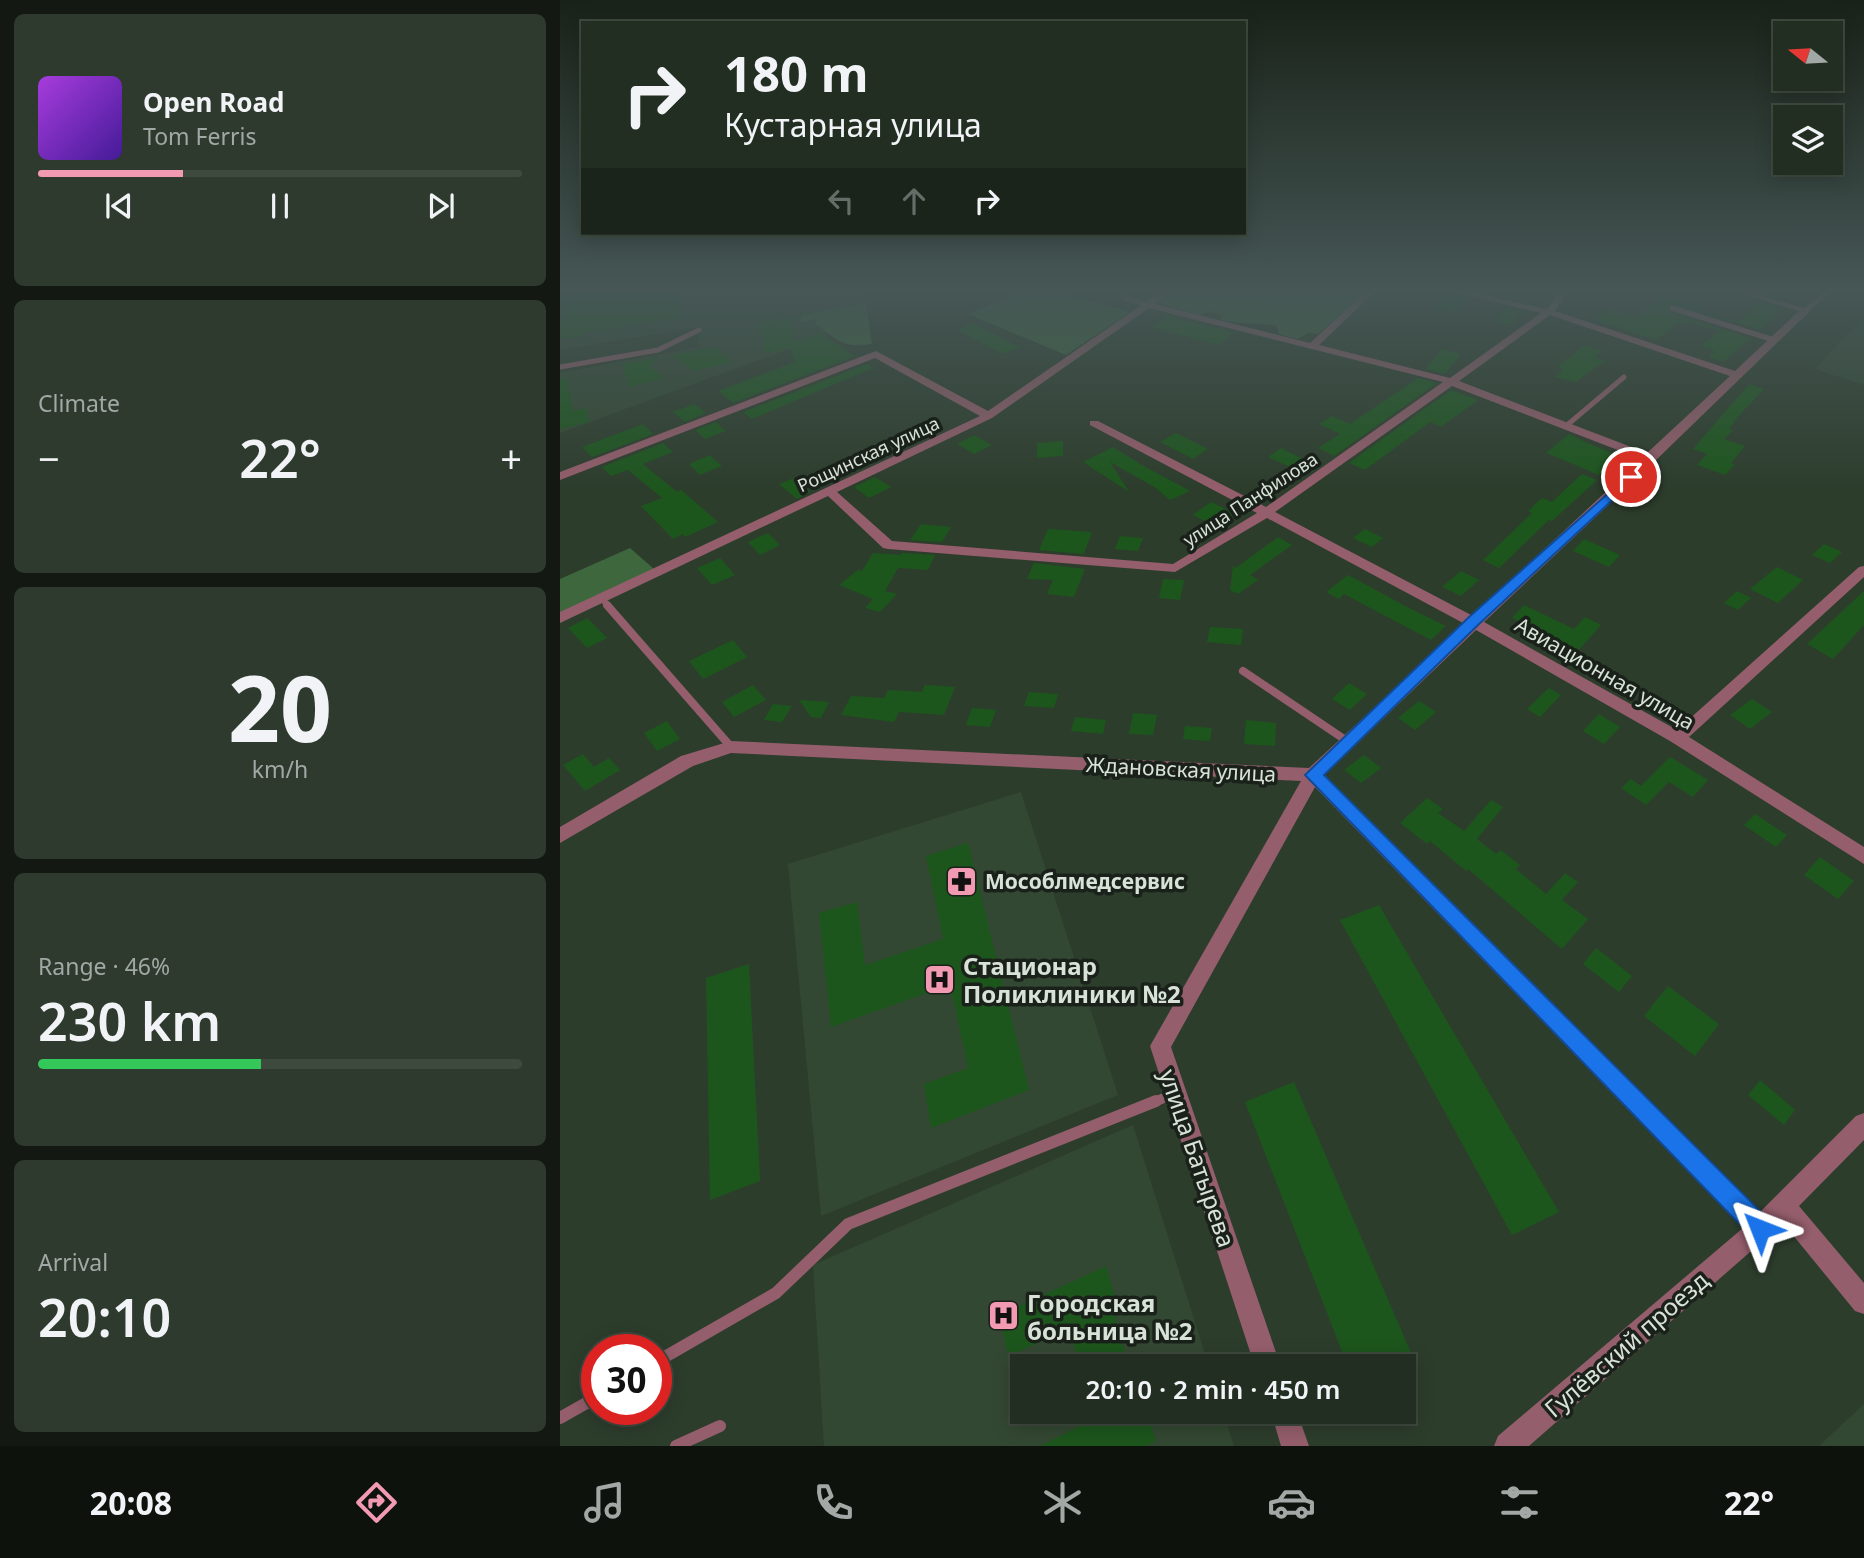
<!DOCTYPE html>
<html lang="en">
<head>
<meta charset="utf-8">
<style>
  body { margin:0; font-family:"Noto Sans",sans-serif; background:#2e3a2e; color:#f1f3f6; height:100vh; display:flex; flex-direction:column; font-size:26px; white-space:nowrap }
  * { box-sizing:border-box; margin:0 }
  p { font-size:23px; color:#a2a8a5 }
  .icon { flex:none; width:38px; height:38px; fill:none; stroke:currentColor; stroke-width:2; stroke-linecap:round; stroke-linejoin:round }
  .map { position:relative; flex:1; overflow:hidden }
  .side { display:flex; flex-direction:column; gap:14px; padding:14px; background:#131912; width:560px }
  .side>* { flex:none }
  .guide { position:absolute; left:21px; top:21px; width:665px; height:214px; border-radius:0px; box-shadow:0 4px 18px #0003,0 0 0 2px #3f4a3f; background:#222e21; color:#f1f3f6; overflow:hidden }
  .needle { width:46px; rotate:288deg }
  .fabs { position:absolute; left:1213px; top:21px; display:grid; gap:14px }
  .fabs a { display:grid; place-items:center; width:70px; height:70px; border-radius:0px; background:#222e21; box-shadow:0 4px 18px #0003,0 0 0 2px #3f4a3f; font-size:35px }
  .speed { position:absolute; left:21px; top:1334px; display:flex; gap:14px; font-size:35px; font-weight:700; text-align:center }
  .speed>* { display:grid; place-content:center; width:91px; height:91px; border-radius:50%; background:#222e21; box-shadow:0 4px 18px #0003,0 0 0 2px #3f4a3f; line-height:1 }
  .speed .limit { border:10px solid #d22; background:#fff; color:#111 }
  .pin { position:absolute; display:grid; place-items:center; width:60px; height:60px; color:#fff; margin:-30px; border:4px solid #fff; border-radius:50%; box-shadow:0 2px 7px #0007 }
  .me { position:absolute; width:77px; margin:-38px; rotate:315deg; stroke-linejoin:round; filter:drop-shadow(0 0 5px #0008) }
  .turn { display:flex; align-items:center; gap:24px; height:147px; padding:0 28px; font-size:32px }
  .turn .icon { width:91px; height:91px; stroke-width:2.5 }
  .turn b { display:block; font-size:49px; line-height:60px }
  .lanes { display:flex; align-items:center; height:66px; padding:0 28px; background:#0003; justify-content:center; gap:35px; direction:ltr }
  .lanes .off { opacity:.35 }
  .big { font-size:52px; font-weight:600; line-height:1.1 }
  .side .widget { flex:1; display:flex; flex-direction:column; justify-content:center; gap:10px; min-width:0; padding:0 24px; border-radius:10px; background:#2e3a2e }
  .side .dial { align-items:center; gap:0 }
  .dial b { font-size:91px; line-height:1 }
  .song { display:flex; align-items:center; gap:21px }
  .cover { width:84px; height:84px; border-radius:10px; background:linear-gradient(135deg,hsl(280 70% 55%),hsl(260 70% 35%)) }
  .played { height:7px; border-radius:4px; background:linear-gradient(90deg,#f19ab1 30%,#3f4a3f 30%) }
  .keys { display:flex; justify-content:space-around; direction:ltr }
  .heat { display:flex; justify-content:space-between; align-items:center; font-size:38px; direction:ltr }
  .charge { height:10px; border-radius:5px; background:linear-gradient(90deg,#34c759 46%,#3f4a3f 0) }
  .trip { position:absolute; left:450px; top:1354px; width:406px; height:70px; border-radius:0px; background:#222e21; box-shadow:0 4px 18px #0003,0 0 0 2px #3f4a3f; font-weight:600; line-height:70px; text-align:center }
  .tab-bar { display:flex; height:112px; justify-content:space-around; align-items:center; background:#0e120d; color:#a2a8a5 }
  .tab-bar .icon { width:49px; height:49px }
  .tab-bar .active { color:#f19ab1 }
  .tab-bar b { font-size:32px; color:#f1f3f6 }
  main { display:flex; flex:1; min-height:0 }
  .map>svg:first-child { display:block }
  .built { fill:#334832 }
  .green { fill:#3e673d }
  .building { fill:#1d561d }
  .lines { fill:none; stroke-linecap:round; stroke-linejoin:round }
  .lane-far4 { stroke:#955e6c; stroke-width:5 }
  .lane-far3 { stroke:#955e6c; stroke-width:6 }
  .lane-far2 { stroke:#955e6c; stroke-width:8 }
  .lane-far1 { stroke:#955e6c; stroke-width:10 }
  .lane { stroke:#955e6c; stroke-width:12 }
  .street { fill:#955e6c; fill-rule:evenodd }
  .route { fill:#1a73e8; stroke:#114b97; stroke-width:2 }
  .labels { text-anchor:middle; dominant-baseline:central; stroke-width:7; stroke-linejoin:round; paint-order:stroke }
  .far-street-label { font-size:18px; fill:#d8e2d7; stroke:#1a211a }
  .street-label { font-size:21px; fill:#d8e2d7; stroke:#1a211a }
  .poi-label { font-size:21px; font-weight:bold; fill:#d8e2d7; stroke:#1a211a; text-anchor:start }
  .near-poi-label { font-size:24px; font-weight:bold; fill:#d8e2d7; stroke:#1a211a; text-anchor:start }
  .near-street-label { font-size:24px; fill:#d8e2d7; stroke:#1a211a }
</style>
</head>
<body>
<main>
<section class="side">
<div class="widget">
<div class="song"><i class="cover"></i><div><b>Open Road</b><p>Tom Ferris</p></div></div>
<div class="played"></div>
<div class="keys"><svg class="icon" aria-label="previous" viewBox="0 0 24 24"><path d="M18 5L8 12l10 7zM5 5v14"/></svg><svg class="icon" aria-label="pause" viewBox="0 0 24 24"><path d="M8 5v14M16 5v14"/></svg><svg class="icon" aria-label="next" viewBox="0 0 24 24"><path d="M6 5l10 7-10 7zM19 5v14"/></svg></div>
</div>
<div class="widget"><p>Climate</p>
<div class="heat"><a>−</a><b class="big">22°</b><a>+</a></div>
</div>
<div class="widget dial"><b>20</b><p>km/h</p></div>
<div class="widget"><p>Range · 46%</p><b class="big">230 km</b><div class="charge"></div></div>
<div class="widget"><p>Arrival</p><b class="big">20:10</b></div>
</section>
<div class="map">
<svg width="1304" height="1446" viewBox="0 0 1304 1446">
  <rect width="100%" height="100%" fill="#2d3d2c"/>
  <!-- built -->
  <g class="built">
    <polygon points="0,288 289,288 308,298 270,334 0,433 0,373 139,347 139,327 0,350"/>
    <polygon points="1304,316 1304,385 1255,369"/>
    <polygon points="461,792 558,1095 261,1216 228,864"/>
    <polygon points="573,1125 649,1367 462,1367 462,1412 663,1412 674,1446 264,1446 253,1265"/>
    <polygon points="1304,1404 1304,1446 1259,1446"/>
  </g>
  <!-- green -->
  <g class="green">
    <polygon points="470,288 481,288 570,312 506,355 408,314"/>
    <path d="M619,288H811L758,334L748,333L737,339L719,334L717,326C697,322 680,325 661,320L662,314L650,311L640,315L598,303Z"/>
    <path d="M306,303L312,344C284,349 277,340 256,324V319L240,322L242,315Z"/>
    <polygon points="70,548 102,576 93,571 0,613 0,579"/>
  </g>
  <!-- building -->
  <g class="building">
    <polygon points="6,288 121,288 122,317 22,333 22,336 0,339"/>
    <polygon points="885,293 907,298 896,312 872,307"/>
    <polygon points="1102,298 1142,307 1138,310 1177,322 1201,302 1222,309 1200,330 1114,303 1108,305 1107,310 1110,313 1190,338 1164,362 1149,357 1155,351 1141,346 1159,331 1129,322 1125,325 1118,323 1096,340 1034,320 1049,309 1075,317"/>
    <polygon points="946,307 962,311 952,325 936,321"/>
    <polygon points="608,315 623,320 674,332 660,345 592,328"/>
    <polygon points="231,317 235,341 260,333 295,356 173,403 158,391 235,362 231,348 204,354 201,322"/>
    <polygon points="413,323 460,347 443,354 397,330"/>
    <polygon points="1024,345 1042,351 1034,358 1044,361 1016,382 994,377 1004,370 998,367"/>
    <polygon points="155,347 172,362 133,371 112,355"/>
    <polygon points="882,349 901,354 885,374 866,369"/>
    <polygon points="97,358 90,366 104,378 70,387 62,364"/>
    <polygon points="307,364 313,368 192,419 183,412"/>
    <polygon points="7,378 13,411 26,408 29,422 0,429 0,379"/>
    <polygon points="858,378 877,383 774,456 758,448 780,434 759,424 772,416 790,424"/>
    <polygon points="1189,384 1204,389 1176,419 1169,429 1173,430 1164,439 1185,446 1171,463 1175,464 1165,475 1137,465 1147,454 1133,449"/>
    <polygon points="891,390 918,400 881,427 870,422 805,470 789,463"/>
    <polygon points="134,404 146,413 125,422 113,412"/>
    <polygon points="156,422 166,431 145,439 135,430"/>
    <polygon points="83,424 93,434 32,457 22,447"/>
    <polygon points="616,433 648,449 633,459 600,442"/>
    <polygon points="1009,434 1023,441 1059,456 1039,475 986,453"/>
    <polygon points="414,435 432,445 414,454 397,444"/>
    <polygon points="503,441 503,456 477,458 477,443"/>
    <polygon points="103,443 113,452 83,464 117,492 121,490 158,522 125,537 123,534 113,539 81,506 102,498 68,470 51,476 42,467"/>
    <polygon points="553,447 582,465 630,491 610,500 596,488 550,462 569,492 523,462"/>
    <polygon points="721,448 743,459 730,467 708,457"/>
    <polygon points="150,455 162,466 140,475 129,464"/>
    <polygon points="289,459 303,468 282,477 270,468"/>
    <polygon points="1022,474 1037,480 992,521 989,520 939,568 923,560 972,513 968,511 982,498 992,502"/>
    <polygon points="315,477 331,487 309,498 294,487"/>
    <polygon points="234,478 245,487 250,492 237,499 219,484"/>
    <polygon points="651,502 676,514 663,524 652,518 647,522 633,515"/>
    <polygon points="361,524 391,527 382,542 350,540"/>
    <polygon points="488,529 532,532 524,554 479,550"/>
    <polygon points="805,529 823,538 812,547 793,538"/>
    <polygon points="208,533 220,545 200,555 188,542"/>
    <polygon points="560,536 583,538 578,551 555,549"/>
    <polygon points="718,537 732,545 690,575 698,580 678,594 670,590 673,566 676,568"/>
    <polygon points="1024,539 1060,555 1049,567 1013,551"/>
    <polygon points="1264,544 1282,552 1270,563 1252,555"/>
    <polygon points="313,553 341,555 342,553 375,555 368,570 338,568 325,591 337,594 320,612 305,608 313,599 279,585 298,570 302,571"/>
    <polygon points="160,558 175,575 152,585 137,568"/>
    <polygon points="474,563 525,569 514,597 487,594 493,580 467,579"/>
    <polygon points="1217,567 1243,580 1218,603 1190,589"/>
    <polygon points="901,571 919,580 901,596 882,587"/>
    <polygon points="788,575 849,608 886,626 871,640 784,594 779,599 766,592"/>
    <polygon points="603,579 624,580 620,600 599,598"/>
    <polygon points="1177,591 1191,598 1178,610 1164,603"/>
    <polygon points="1304,591 1304,625 1273,659 1247,644"/>
    <polygon points="964,605 1014,629 1025,617 1041,625 1011,659 995,650 1002,642 952,618"/>
    <polygon points="27,618 47,638 27,648 8,628"/>
    <polygon points="650,627 683,629 681,645 647,642"/>
    <polygon points="173,640 187,657 143,679 129,661"/>
    <polygon points="789,683 807,694 790,710 772,699"/>
    <polygon points="193,685 206,700 174,717 162,702"/>
    <polygon points="365,685 395,687 384,715 339,712 334,722 281,715 291,696 324,698 328,690 362,692"/>
    <polygon points="989,688 1001,695 980,717 967,709"/>
    <polygon points="469,692 498,694 494,708 464,706"/>
    <polygon points="1192,699 1212,712 1190,729 1170,715"/>
    <polygon points="239,700 269,702 261,718 251,717"/>
    <polygon points="859,701 876,712 855,730 838,718"/>
    <polygon points="213,704 232,706 222,722 204,720"/>
    <polygon points="412,708 436,710 430,727 406,725"/>
    <polygon points="573,713 597,715 593,735 569,734"/>
    <polygon points="1039,714 1060,727 1044,744 1023,731"/>
    <polygon points="515,717 546,720 543,734 511,731"/>
    <polygon points="686,720 716,723 715,746 684,744"/>
    <polygon points="107,721 120,739 97,751 84,733"/>
    <polygon points="625,726 652,728 650,741 623,739"/>
    <polygon points="23,754 34,767 49,758 60,770 25,791 3,765"/>
    <polygon points="804,755 821,768 801,783 784,770"/>
    <polygon points="1110,757 1148,780 1133,797 1109,782 1086,805 1061,788 1071,779 1081,786"/>
    <polygon points="867,798 883,809 878,813 904,831 931,800 943,807 917,839 936,854 941,850 960,865 956,869 986,894 1005,873 1018,882 1002,900 1028,919 1002,949 908,869 906,871 870,841 867,844 840,823"/>
    <polygon points="1195,814 1227,835 1216,847 1184,825"/>
    <polygon points="408,843 469,1090 371,1128 364,1084 408,1068 390,985 271,1027 259,913 297,902 305,965 383,939 366,856"/>
    <polygon points="1260,857 1294,881 1278,899 1244,875"/>
    <polygon points="819,905 999,1212 952,1235 780,920"/>
    <polygon points="1036,948 1072,976 1059,992 1023,964"/>
    <polygon points="189,964 200,1181 150,1200 146,978"/>
    <polygon points="1108,986 1159,1024 1135,1056 1084,1016"/>
    <polygon points="1200,1080 1235,1110 1224,1125 1188,1095"/>
    <polygon points="734,1082 852,1355 829,1367 788,1367 685,1102"/>
    <polygon points="546,1266 557,1304 552,1306 569,1367 519,1367 509,1328 448,1357 440,1315"/>
    <polygon points="530,1412 587,1412 596,1441 586,1446 480,1446 532,1420"/>
  </g>
  <g class="lines">
    <!-- lane-far4 -->
    <g class="lane-far4">
      <polyline points="564,298 589,305"/>
      <polyline points="1112,308 1214,340"/>
      <polyline points="1246,310 1273,288"/>
      <polyline points="0,367 98,350 139,330"/>
      <polyline points="1006,426 1064,377"/>
    </g>
    <!-- lane-far3 -->
    <polyline class="lane-far3" points="42,599 49,606"/>
    <!-- lane-far2 -->
    <g class="lane-far2">
      <polyline points="47,605 171,747"/>
      <polyline points="683,671 787,741"/>
    </g>
    <!-- lane-far1 -->
    <polyline class="lane-far1" points="592,1103 616,1093"/>
    <!-- lane -->
    <g class="lane">
      <polyline points="96,1362 216,1293 288,1224 596,1101"/>
      <polyline points="0,1418 37,1397"/>
      <polyline points="116,1446 160,1426"/>
    </g>
    <!-- street -->
    <g class="street">
      <path d="M606,288H616L595,304L750,343L810,288H819L759,345L890,378L981,313L877,288H892L987,309L1003,288H1011L995,311L1175,371L1239,311L1162,288H1175L1251,310L1095,461L924,622L1117,730L1299,567L1304,566V577L1129,737L1304,847V864L1110,741L916,630L764,775L1200,1212L1296,1116L1304,1113V1140L1239,1206L1304,1283V1314L1295,1311L1223,1223L969,1446H934L938,1436L1183,1228L755,787L611,1047L721,1367H695L590,1046L741,781L171,753L133,766L0,843V827L121,756L171,741L749,768L905,624L707,518L615,572L328,549L323,548L268,496L0,623V612L420,416L315,358L0,480V472L316,351L428,411ZM589,308L883,382L706,507L538,421H530V425L697,513L613,564L332,541L277,492L432,418ZM990,315L1170,376L1087,453L899,381ZM892,386L1081,459L913,616L715,512Z"/>
      <polygon points="711,1412 737,1412 749,1446 721,1446"/>
    </g>
  </g>
  <!-- sky -->
  <linearGradient id="sky" x2="0" y2="1"><stop stop-color="#192218"/><stop offset="0.59" stop-color="#465756"/><stop offset="1" stop-color="#465756" stop-opacity="0"/></linearGradient>
  <rect width="1304" height="490" fill="url(#sky)"/>
  <!-- route -->
  <polygon class="route" points="1071,473 1077,477 1075,479 918,625 764,775 1209,1220 1212,1229 1209,1237 1200,1241 1192,1237 745,775 908,618"/>
  <!-- icons -->
  <defs>
    <symbol id="pharmacy-square" viewBox="-11 -11 22 22"><rect x="-9" y="-9" width="18" height="18" rx="4" fill="#f19ab1" stroke="#1a211a"/><path d="M-2-6h4v4h4v4h-4v4h-4v-4h-4v-4h4Z" fill="#111"/></symbol>
    <symbol id="hospital-square" viewBox="-11 -11 22 22"><rect x="-9" y="-9" width="18" height="18" rx="4" fill="#f19ab1" stroke="#1a211a"/><path d="M-5-5h3v3.5h4V-5h3V5h-3V1.5h-4V5h-3Z" fill="#111"/></symbol>
  </defs>
  <g fill-rule="evenodd">
    <use href="#pharmacy-square" x="384" y="864" width="35" height="35"/>
    <use href="#hospital-square" x="362" y="962" width="35" height="35"/>
    <use href="#hospital-square" x="426" y="1298" width="35" height="35"/>
  </g>
  <g class="labels">
    <!-- far-street labels -->
    <g class="far-street-label">
      <text transform="translate(308 454) rotate(-25)">Рощинская улица</text>
      <text transform="translate(690 499) rotate(-33)">улица Панфилова</text>
    </g>
    <!-- street labels -->
    <g class="street-label">
      <text transform="translate(1045 673) rotate(30)">Авиационная улица</text>
      <text transform="translate(621 769) rotate(3)">Ждановская улица</text>
    </g>
    <!-- poi labels -->
    <g class="poi-label">
      <text x="425" y="881">Мособлмедсервис</text>
    </g>
    <!-- near-poi labels -->
    <g class="near-poi-label">
      <text x="403" y="965">Стационар<tspan x="403" dy="28">Поликлиники №2</tspan></text>
      <text x="467" y="1302">Городская<tspan x="467" dy="28">больница №2</tspan></text>
    </g>
    <!-- near-street labels -->
    <g class="near-street-label">
      <text transform="translate(638 1158) rotate(71)">улица Батырева</text>
      <text transform="translate(1066 1344) rotate(-41)">Гулёвский проезд</text>
    </g>
  </g>
</svg>
<div class="fabs">
<a><svg class="needle" viewBox="-14 -14 28 28"><path d="M0-13l5 13h-10z" fill="#e53935"/><path d="M0 13l5-13h-10z" fill="#a2a8a5"/></svg></a>
<a><svg class="icon" aria-label="layers" viewBox="0 0 24 24"><path d="M12 4l9 5-9 5-9-5zM3 14l9 5 9-5"/></svg></a>
</div>
<div class="speed"><div class="limit">30</div></div>
<div class="pin" style="left:1071px;top:477px;background:#d93025"><svg class="icon" aria-label="arrive" viewBox="0 0 24 24"><path d="M6 21V4h12l-3 4 3 4H6"/></svg></div>
<svg class="me" style="left:1200px;top:1229px" viewBox="-20 -20 40 40"><path d="M0-17L14 15 0 8-14 15z" fill="#1a73e8" stroke="#fff" stroke-width="4"/></svg>
<div class="trip">20:10 · 2 min · 450 m</div>
<div class="guide">
<div class="turn"><svg class="icon" aria-label="right" viewBox="0 0 24 24"><path d="M7 20v-9h11M14 6l5 5-5 5"/></svg><div><b>180 m</b>Кустарная улица</div></div>
<div class="lanes"><svg class="icon off" aria-label="left" viewBox="0 0 24 24"><path d="M17 20v-9H6M10 6l-5 5 5 5"/></svg><svg class="icon off" aria-label="ahead" viewBox="0 0 24 24"><path d="M12 20V5M6 11l6-6 6 6"/></svg><svg class="icon" aria-label="right" viewBox="0 0 24 24"><path d="M7 20v-9h11M14 6l5 5-5 5"/></svg></div>
</div>
</div>
</main>
<nav class="tab-bar">
<b>20:08</b>
<svg class="icon active" aria-label="directions" viewBox="0 0 24 24"><path d="M12 3l9 9-9 9-9-9zM9 14v-3h6M13 9l2 2-2 2"/></svg>
<svg class="icon" aria-label="music" viewBox="0 0 24 24"><path d="M9 18V5l10-2v13"/><circle cx="6" cy="18" r="3"/><circle cx="16" cy="16" r="3"/></svg>
<svg class="icon" aria-label="phone" viewBox="0 0 24 24"><path d="M5 4h4l2 5-3 2q2 4 5 5l2-3 5 2v4C11 20 4 13 5 4z"/></svg>
<svg class="icon" aria-label="climate" viewBox="0 0 24 24"><path d="M12 3v18M4 7l16 10M4 17L20 7"/></svg>
<svg class="icon" aria-label="car" viewBox="0 0 24 24"><path d="M5 17H2v-5l4-1 3-4h7l3 4 3 1v5h-3M9 17h6M6 11h13"/><circle cx="7" cy="17" r="2"/><circle cx="17" cy="17" r="2"/></svg>
<svg class="icon" aria-label="filters" viewBox="0 0 24 24"><path d="M4 7h16M4 17h16"/><circle cx="9" cy="7" r="2"/><circle cx="15" cy="17" r="2"/></svg>
<b>22°</b>
</nav>
</body>
</html>
